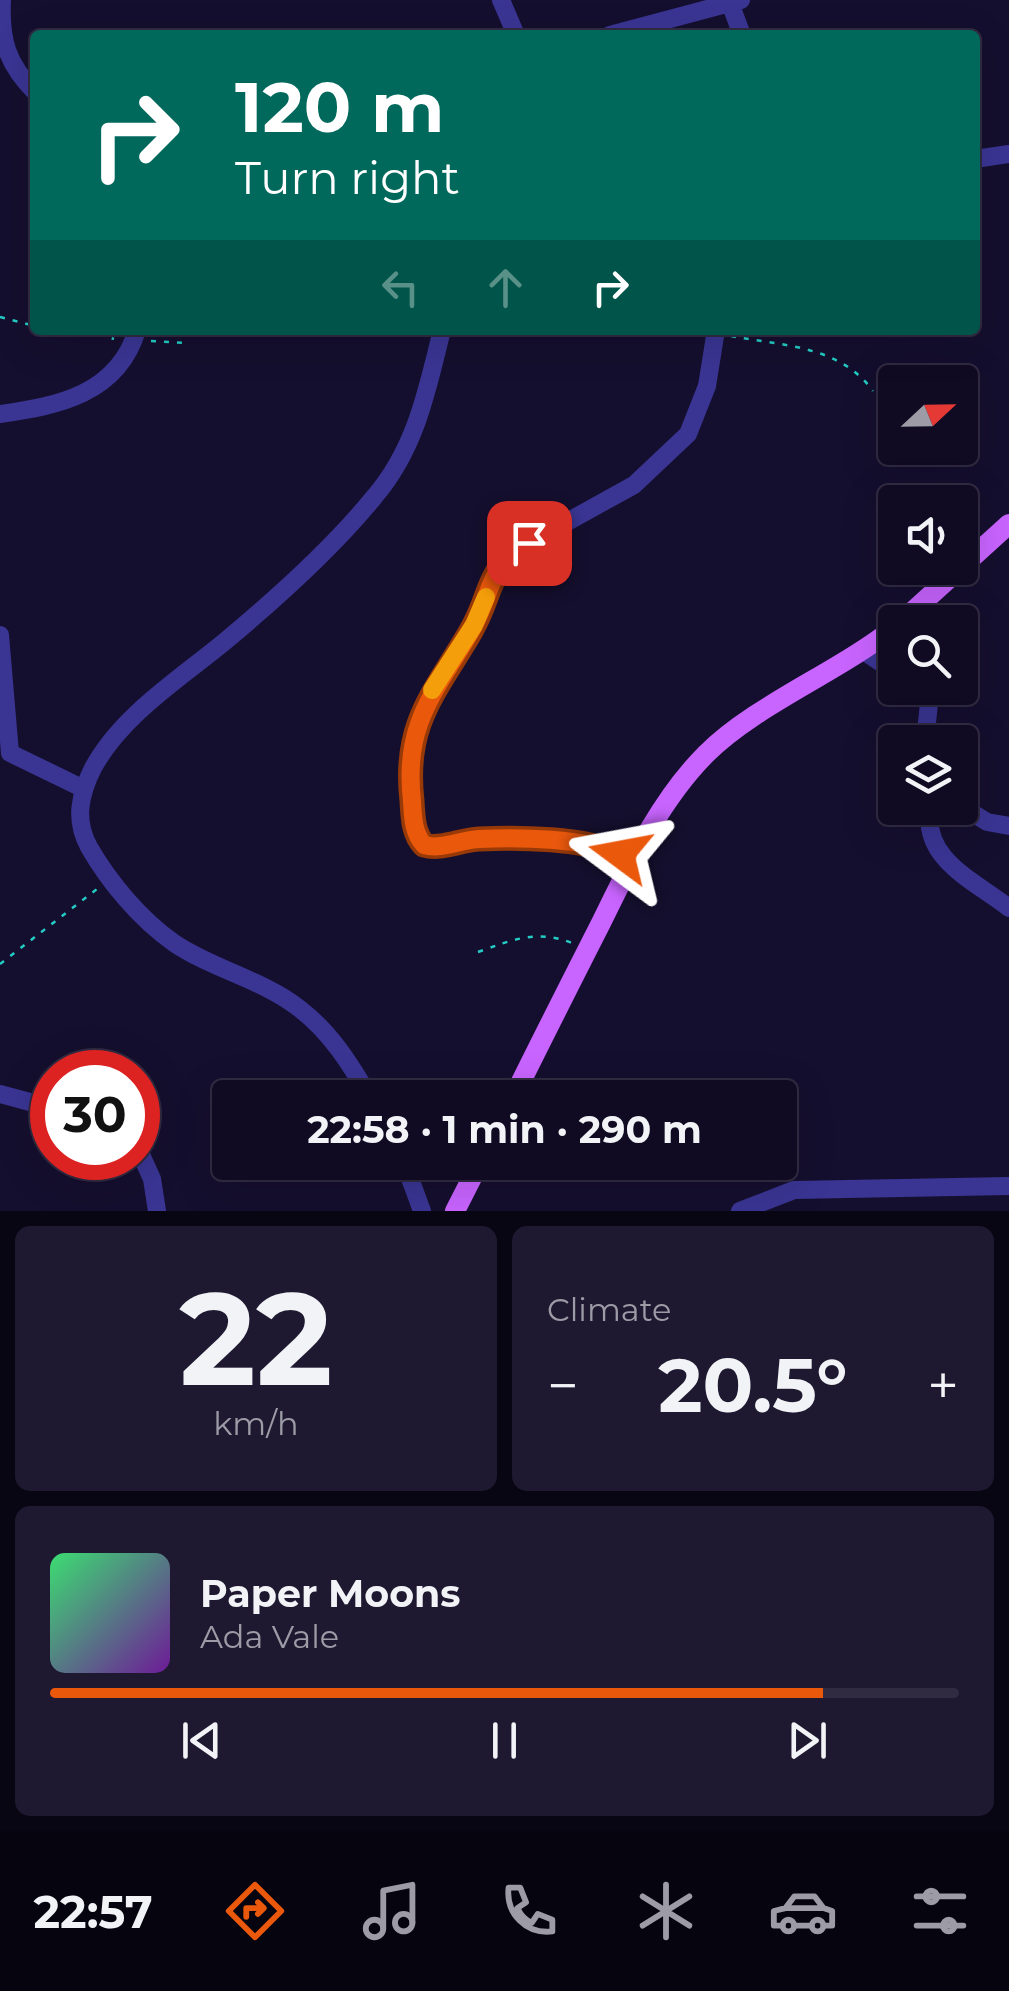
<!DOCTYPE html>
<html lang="en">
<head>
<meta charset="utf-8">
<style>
  body { margin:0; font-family:Montserrat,sans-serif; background:#1e1930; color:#f1f3f6; height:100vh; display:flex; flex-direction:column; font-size:38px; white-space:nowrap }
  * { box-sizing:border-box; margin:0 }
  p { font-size:32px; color:#9c9ba6 }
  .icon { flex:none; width:55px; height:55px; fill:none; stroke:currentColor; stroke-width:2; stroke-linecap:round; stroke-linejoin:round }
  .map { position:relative; height:1211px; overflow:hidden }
  .sheet { display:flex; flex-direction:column; gap:15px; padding:15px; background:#090613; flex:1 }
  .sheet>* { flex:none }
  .guide { position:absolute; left:30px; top:30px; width:950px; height:305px; border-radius:10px; box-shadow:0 10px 40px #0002,0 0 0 2px #302b41; background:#00695c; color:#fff; overflow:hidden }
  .needle { width:65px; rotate:68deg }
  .controls { position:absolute; left:878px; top:365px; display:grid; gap:20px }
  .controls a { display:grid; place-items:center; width:100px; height:100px; border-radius:10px; background:#100b23; box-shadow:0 10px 40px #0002,0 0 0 2px #302b41; font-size:50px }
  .speed { position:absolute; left:30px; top:1050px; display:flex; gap:20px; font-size:50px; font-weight:700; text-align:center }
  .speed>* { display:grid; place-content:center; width:130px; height:130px; border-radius:50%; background:#100b23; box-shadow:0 10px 40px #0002,0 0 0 2px #302b41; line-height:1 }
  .speed .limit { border:15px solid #d22; background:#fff; color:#111 }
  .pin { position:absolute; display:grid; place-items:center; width:85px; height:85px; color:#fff; margin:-42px; border-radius:20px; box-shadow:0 5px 15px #0006 }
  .me { position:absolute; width:110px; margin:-55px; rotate:283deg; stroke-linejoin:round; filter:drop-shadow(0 0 8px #0008) }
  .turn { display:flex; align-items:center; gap:35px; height:210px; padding:0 40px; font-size:45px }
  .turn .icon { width:130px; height:130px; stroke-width:2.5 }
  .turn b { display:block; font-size:70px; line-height:85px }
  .lanes { display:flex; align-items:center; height:95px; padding:0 40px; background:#0003; justify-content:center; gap:50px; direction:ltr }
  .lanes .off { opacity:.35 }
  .big { font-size:75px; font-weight:700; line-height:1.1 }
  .sheet .widget { flex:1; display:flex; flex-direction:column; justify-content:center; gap:15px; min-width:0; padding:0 35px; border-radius:15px; background:#1e1930 }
  .sheet .dial { align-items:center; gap:0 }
  .dial b { font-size:130px; line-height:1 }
  .song { display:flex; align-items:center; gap:30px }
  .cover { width:120px; height:120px; border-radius:15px; background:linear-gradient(135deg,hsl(140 70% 55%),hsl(280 70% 35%)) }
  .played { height:10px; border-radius:5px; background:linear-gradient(90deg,#ea580c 85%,#302b41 85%) }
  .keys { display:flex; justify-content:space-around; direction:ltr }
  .heat { display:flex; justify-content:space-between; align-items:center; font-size:55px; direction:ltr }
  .sheet .tiles { flex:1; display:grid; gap:15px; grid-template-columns:1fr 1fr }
  .widget:last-child { grid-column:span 2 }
  .trip { position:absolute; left:212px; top:1080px; width:585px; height:100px; border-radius:10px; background:#100b23; box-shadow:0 10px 40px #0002,0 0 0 2px #302b41; font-weight:700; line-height:100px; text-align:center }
  .tab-bar { display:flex; height:160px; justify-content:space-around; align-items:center; background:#06040e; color:#9c9ba6 }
  .tab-bar .icon { width:70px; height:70px }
  .tab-bar .current { color:#ea580c }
  .tab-bar b { font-size:45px; color:#f1f3f6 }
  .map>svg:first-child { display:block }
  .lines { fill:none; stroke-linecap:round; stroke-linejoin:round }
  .path { stroke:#23cdc5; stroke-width:2.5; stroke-dasharray:5 8; stroke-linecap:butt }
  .minor { stroke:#3a3593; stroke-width:18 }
  .major { stroke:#c864ff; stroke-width:20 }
  .route-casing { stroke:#983908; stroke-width:25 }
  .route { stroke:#ea580c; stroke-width:18 }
  .slow { stroke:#f59e0b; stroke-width:18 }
</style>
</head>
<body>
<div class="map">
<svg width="1009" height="1211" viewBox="0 0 1009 1211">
  <rect width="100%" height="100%" fill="#150f2f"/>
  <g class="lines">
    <!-- path -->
    <g class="path">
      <polyline points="0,317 35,326"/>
      <polyline points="87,330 114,339"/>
      <path d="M731,336C783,346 839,345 873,391"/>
      <polyline points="151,341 186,343"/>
      <path d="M478,952C512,940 537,929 572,943"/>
      <polyline points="0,964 97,889"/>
    </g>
    <!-- minor -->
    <g class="minor">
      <path d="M2,0C0,40 7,64 35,92"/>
      <polyline points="501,0 516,35"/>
      <polyline points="730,3 742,35"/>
      <polyline points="610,35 741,0"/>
      <polyline points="975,159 1009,154"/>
      <path d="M0,414C58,406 118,394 137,330"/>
      <polyline points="0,635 10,753 84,789"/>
      <polyline points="865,652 895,672"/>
      <polyline points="918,688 929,703 925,742"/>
      <polyline points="960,805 987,822 1009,826"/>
      <path d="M930,808C922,860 975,881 1009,908"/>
      <path d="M630,864C603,838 516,837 478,839C460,840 441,850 424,845L415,831L410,787L409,754L415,728L429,694L474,625L495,569L529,543L634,485L688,434L707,386L716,330"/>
      <polyline points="0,1094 52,1108"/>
      <path d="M370,1098C351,1065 331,1033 300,1009C262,979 214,970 174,943C140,919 109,882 89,847C74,820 80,794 93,768C121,716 179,679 223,643C276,599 332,549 375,496C416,448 427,390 442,330"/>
      <polyline points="138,1148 152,1179 157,1211"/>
      <polyline points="404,1162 422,1211"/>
      <polyline points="740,1211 794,1190 1009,1186"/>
    </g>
    <!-- major -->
    <g class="major">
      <polyline points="901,622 1009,524"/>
      <path d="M513,1098C542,1039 572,980 602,921C630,864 660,800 706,754C755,705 837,673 895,627"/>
      <polyline points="455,1211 480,1162"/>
    </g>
  </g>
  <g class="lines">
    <defs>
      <path id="route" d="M529,543C483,573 495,589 471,631C435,693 403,723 412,801C413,817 413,833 424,845C441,850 460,840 479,839C519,837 584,838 620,854"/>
    </defs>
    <!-- route casing -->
    <use href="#route" class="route-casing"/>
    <!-- route -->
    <use href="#route" class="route"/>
    <!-- slow -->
    <polyline class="slow" points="432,690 474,625 486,597"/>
  </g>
</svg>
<div class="controls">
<a><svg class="needle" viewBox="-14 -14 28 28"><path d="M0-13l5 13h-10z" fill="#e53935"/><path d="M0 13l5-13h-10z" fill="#9c9ba6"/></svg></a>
<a><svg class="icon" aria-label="sound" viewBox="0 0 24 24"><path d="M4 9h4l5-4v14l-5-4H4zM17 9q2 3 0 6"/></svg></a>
<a><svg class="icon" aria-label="search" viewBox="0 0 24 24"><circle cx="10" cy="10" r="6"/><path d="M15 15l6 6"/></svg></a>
<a><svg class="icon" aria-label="layers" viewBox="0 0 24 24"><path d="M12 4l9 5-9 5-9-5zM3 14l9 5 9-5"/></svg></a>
</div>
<div class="speed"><div class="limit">30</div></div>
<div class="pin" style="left:529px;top:543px;background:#d93025"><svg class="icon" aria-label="arrive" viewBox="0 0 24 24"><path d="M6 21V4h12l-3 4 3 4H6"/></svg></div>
<svg class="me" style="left:620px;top:854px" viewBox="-20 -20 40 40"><path d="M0-17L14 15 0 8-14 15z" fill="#ea580c" stroke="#fff" stroke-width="4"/></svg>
<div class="trip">22:58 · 1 min · 290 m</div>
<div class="guide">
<div class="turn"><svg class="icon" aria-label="right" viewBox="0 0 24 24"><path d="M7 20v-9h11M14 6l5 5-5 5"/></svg><div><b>120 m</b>Turn right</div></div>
<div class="lanes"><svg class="icon off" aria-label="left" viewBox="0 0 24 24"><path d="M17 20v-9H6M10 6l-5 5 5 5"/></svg><svg class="icon off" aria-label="ahead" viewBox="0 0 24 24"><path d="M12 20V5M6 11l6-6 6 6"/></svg><svg class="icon" aria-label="right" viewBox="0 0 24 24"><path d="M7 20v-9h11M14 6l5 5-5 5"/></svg></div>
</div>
</div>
<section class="sheet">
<div class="tiles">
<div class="widget dial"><b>22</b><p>km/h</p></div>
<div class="widget"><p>Climate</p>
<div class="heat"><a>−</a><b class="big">20.5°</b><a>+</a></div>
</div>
<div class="widget">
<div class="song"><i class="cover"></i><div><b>Paper Moons</b><p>Ada Vale</p></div></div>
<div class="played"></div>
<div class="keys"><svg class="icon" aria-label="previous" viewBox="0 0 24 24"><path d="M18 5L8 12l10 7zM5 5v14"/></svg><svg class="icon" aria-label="pause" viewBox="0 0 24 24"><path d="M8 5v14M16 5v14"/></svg><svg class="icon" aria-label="next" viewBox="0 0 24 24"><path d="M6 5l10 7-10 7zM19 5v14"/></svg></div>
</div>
</div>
</section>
<nav class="tab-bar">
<b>22:57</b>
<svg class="icon current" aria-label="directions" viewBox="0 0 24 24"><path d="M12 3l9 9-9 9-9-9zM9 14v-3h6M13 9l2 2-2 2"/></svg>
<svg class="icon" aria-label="music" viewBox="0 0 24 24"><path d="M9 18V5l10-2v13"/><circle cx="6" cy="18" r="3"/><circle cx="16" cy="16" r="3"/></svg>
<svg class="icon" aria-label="phone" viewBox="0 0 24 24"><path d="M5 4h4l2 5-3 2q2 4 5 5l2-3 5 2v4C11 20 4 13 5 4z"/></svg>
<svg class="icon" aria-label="climate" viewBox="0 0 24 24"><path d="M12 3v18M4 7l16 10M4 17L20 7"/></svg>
<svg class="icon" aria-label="car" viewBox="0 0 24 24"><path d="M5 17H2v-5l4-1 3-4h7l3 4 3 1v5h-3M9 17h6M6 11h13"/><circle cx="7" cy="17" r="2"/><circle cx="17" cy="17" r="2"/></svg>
<svg class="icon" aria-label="filters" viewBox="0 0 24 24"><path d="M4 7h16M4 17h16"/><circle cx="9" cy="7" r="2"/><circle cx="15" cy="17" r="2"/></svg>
</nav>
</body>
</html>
